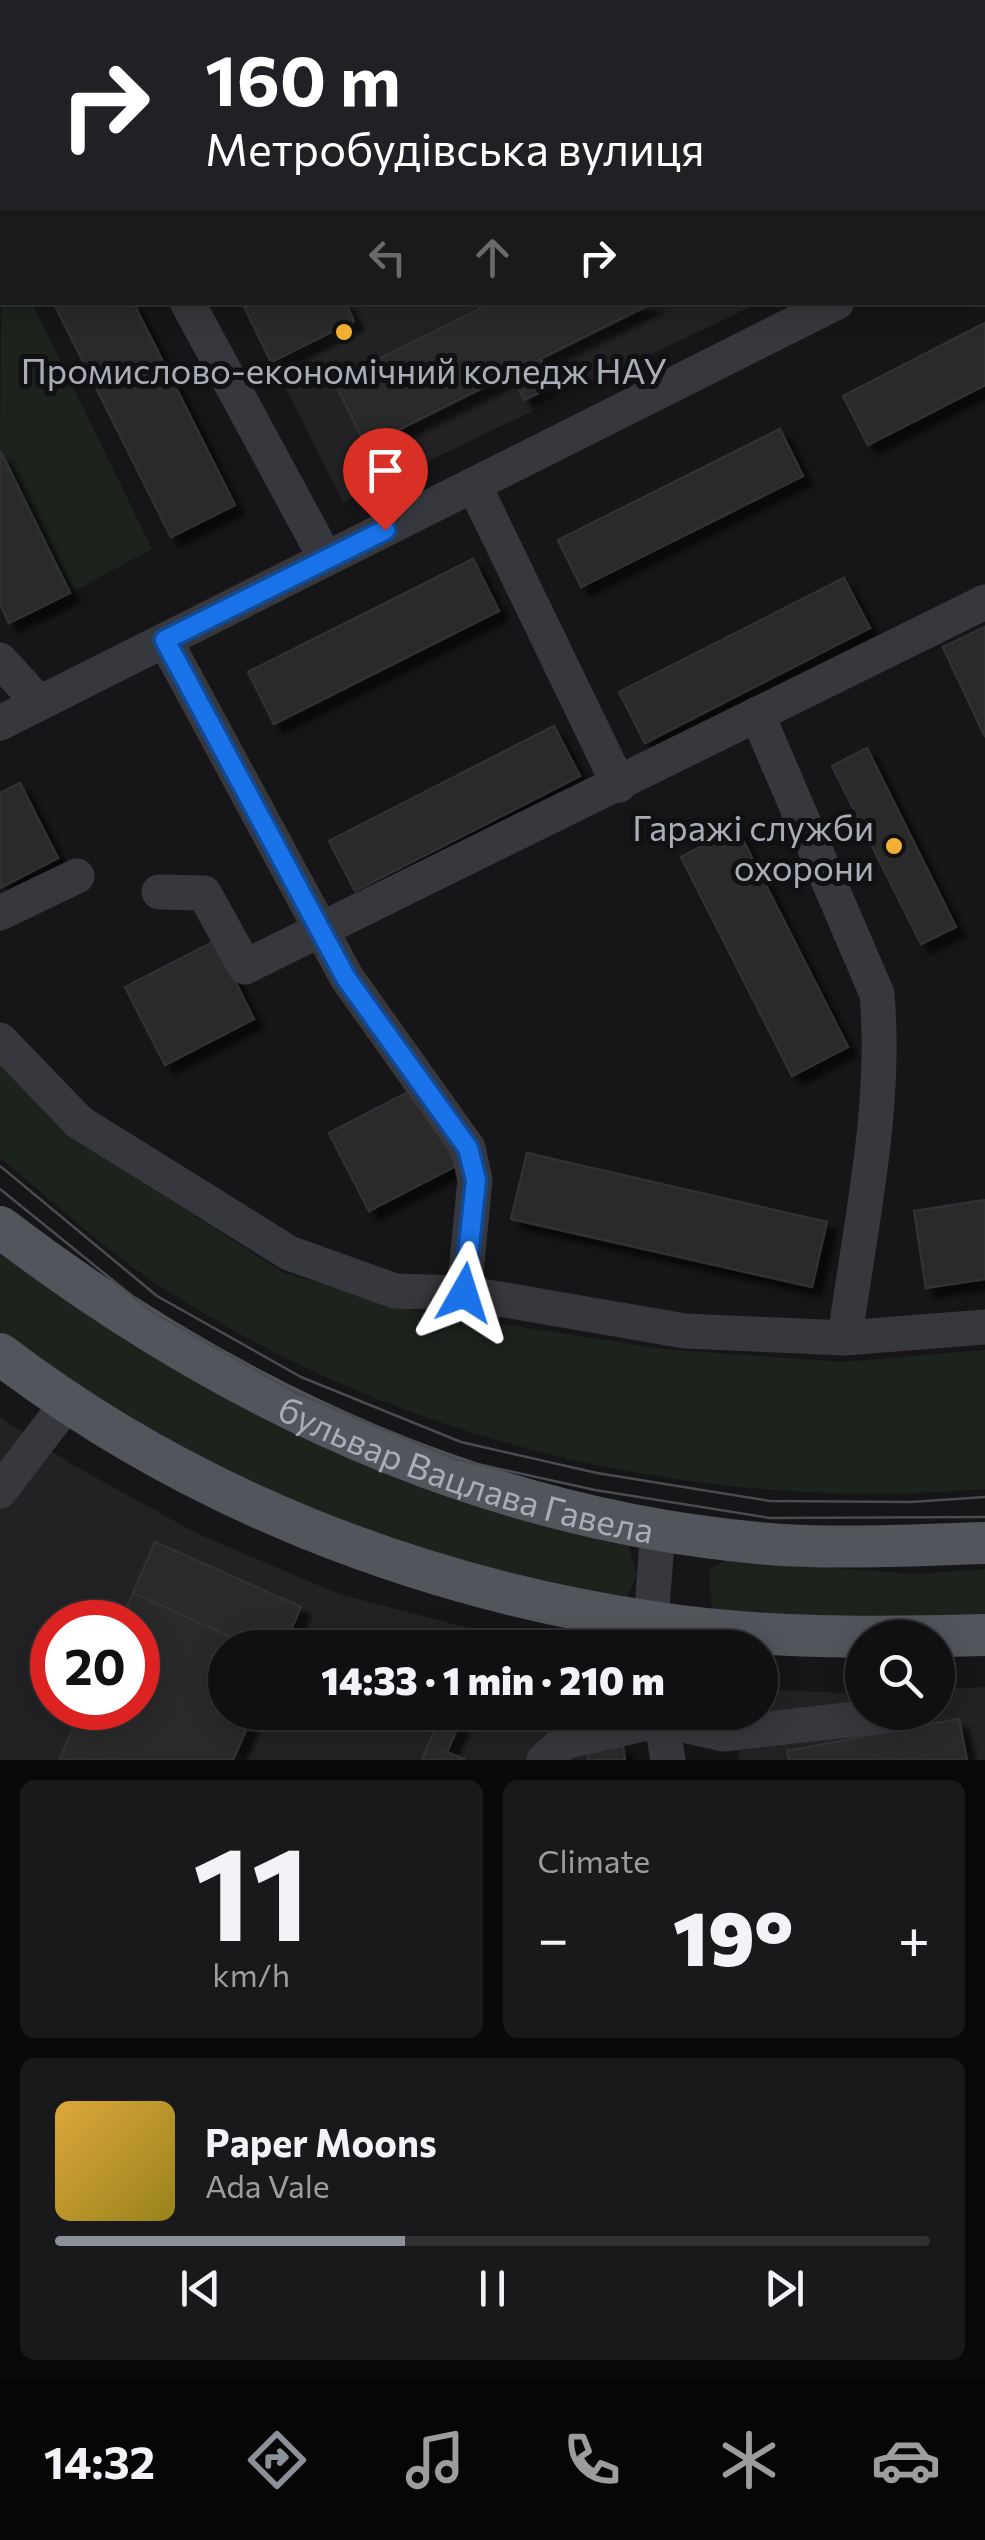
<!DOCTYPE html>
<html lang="en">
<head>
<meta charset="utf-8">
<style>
  body { margin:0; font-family:Commissioner,sans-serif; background:#19191b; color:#f1f3f6; height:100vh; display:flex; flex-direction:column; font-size:38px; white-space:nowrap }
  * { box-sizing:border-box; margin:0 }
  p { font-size:32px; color:#9c9d9f }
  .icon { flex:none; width:55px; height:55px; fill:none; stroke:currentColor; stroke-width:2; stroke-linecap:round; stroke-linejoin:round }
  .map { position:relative; height:1760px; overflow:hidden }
  .panel { display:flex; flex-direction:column; gap:20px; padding:20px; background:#09090a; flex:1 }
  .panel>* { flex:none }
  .guide { position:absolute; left:0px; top:0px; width:985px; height:305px; box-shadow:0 5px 25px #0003,0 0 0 2px #303032; background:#202124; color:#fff; overflow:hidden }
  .tools { position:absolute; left:845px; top:1620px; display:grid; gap:20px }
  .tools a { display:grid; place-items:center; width:110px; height:110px; border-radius:50%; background:#101012; box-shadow:0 5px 25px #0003,0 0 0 2px #303032; font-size:50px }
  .speed { position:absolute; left:30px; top:1600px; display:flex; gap:20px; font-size:50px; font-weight:700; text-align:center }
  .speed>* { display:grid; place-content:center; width:130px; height:130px; border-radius:50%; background:#101012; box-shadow:0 5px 25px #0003,0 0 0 2px #303032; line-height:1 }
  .speed .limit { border:15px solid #d22; background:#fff; color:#111 }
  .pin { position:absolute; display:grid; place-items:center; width:85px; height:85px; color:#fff; margin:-102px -42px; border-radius:50% 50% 50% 0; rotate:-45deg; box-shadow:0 0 10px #0007 }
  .pin .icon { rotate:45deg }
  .me { position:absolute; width:110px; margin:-55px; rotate:6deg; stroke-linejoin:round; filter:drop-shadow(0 0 8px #0008) }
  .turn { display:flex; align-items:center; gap:35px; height:210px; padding:0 40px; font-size:45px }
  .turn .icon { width:130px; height:130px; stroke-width:2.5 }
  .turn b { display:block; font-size:70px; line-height:85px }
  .lanes { display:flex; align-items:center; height:95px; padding:0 40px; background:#0003; justify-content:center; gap:50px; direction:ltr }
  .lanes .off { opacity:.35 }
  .big { font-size:75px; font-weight:800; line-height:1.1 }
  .panel .card { flex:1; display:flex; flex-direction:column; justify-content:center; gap:15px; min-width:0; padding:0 35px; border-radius:15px; background:#19191b }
  .panel .dial { align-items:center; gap:0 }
  .dial b { font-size:130px; line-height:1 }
  .song { display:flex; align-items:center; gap:30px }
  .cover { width:120px; height:120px; border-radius:15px; background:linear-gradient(135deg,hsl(40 70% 55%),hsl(50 70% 35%)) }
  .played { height:10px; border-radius:5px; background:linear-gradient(90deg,#8c9099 40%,#303032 40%) }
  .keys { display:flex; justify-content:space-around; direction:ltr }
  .heat { display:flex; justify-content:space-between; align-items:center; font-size:55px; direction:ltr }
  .panel .tiles { flex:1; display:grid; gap:20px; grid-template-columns:1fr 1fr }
  .card:last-child { grid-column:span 2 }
  .trip { position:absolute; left:208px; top:1630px; width:570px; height:100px; border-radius:50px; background:#101012; box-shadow:0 5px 25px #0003,0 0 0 2px #303032; font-weight:800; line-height:100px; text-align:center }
  .tabs { display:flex; height:160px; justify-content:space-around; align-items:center; background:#060607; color:#9c9d9f }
  .tabs .icon { width:70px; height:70px }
  .tabs .active { color:#8c9099 }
  .tabs b { font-size:45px; color:#f1f3f6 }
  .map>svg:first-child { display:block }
  .built { fill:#222225; fill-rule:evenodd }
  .green { fill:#1c231d }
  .building { fill:#29292c; stroke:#303034; stroke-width:2.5; filter:url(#shadow) }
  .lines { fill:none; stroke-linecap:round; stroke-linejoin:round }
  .minor { stroke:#37383d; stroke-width:35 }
  .major { stroke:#53555c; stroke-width:42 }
  .tram { stroke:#4a4c52; stroke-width:2.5 }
  .route-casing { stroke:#114b97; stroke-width:25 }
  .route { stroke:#1a73e8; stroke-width:18 }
  .poi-dot { fill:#f2b134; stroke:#111113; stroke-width:4 }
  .labels { text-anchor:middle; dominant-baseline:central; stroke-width:10; stroke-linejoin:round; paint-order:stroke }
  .poi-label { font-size:35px; fill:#a8adb8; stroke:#111113 }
  .street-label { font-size:35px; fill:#a8adb8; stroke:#111113 }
</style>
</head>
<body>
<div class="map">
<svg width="985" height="1760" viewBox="0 0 985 1760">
  <defs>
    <filter id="shadow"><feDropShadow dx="9" dy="9" stdDeviation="2.5" flood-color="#0009"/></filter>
  </defs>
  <rect width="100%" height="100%" fill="#161618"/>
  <!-- built -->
  <g class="built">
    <polygon points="0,0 643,0 644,2 2,2 0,220"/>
    <polygon points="242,303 759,303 343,502"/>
    <path d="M0,1417L73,1465L198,1534L339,1594L542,1647L225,1648V1712L619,1713L625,1760H0ZM52,1622H138V1708H52Z"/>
    <polygon points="985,1687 985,1760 740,1760 731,1713 760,1712 760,1689 862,1694 862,1712 938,1712 938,1689"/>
  </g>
  <!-- green -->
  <g class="green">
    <polygon points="245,0 478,0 246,2"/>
    <polygon points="2,252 2,302 32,303 152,549 70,593 0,450"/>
    <path d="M0,1064L116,1165L284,1273L417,1311L663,1349L842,1362L985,1350V1489C701,1513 406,1445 166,1290C107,1253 54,1201 0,1158Z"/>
    <path d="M0,1247L32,1273L627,1541L637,1574L625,1602C505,1574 379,1550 268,1496C174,1450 87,1394 0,1336Z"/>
    <polygon points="727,1560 916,1574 985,1569 985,1620 914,1626 712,1609 709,1570"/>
  </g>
  <!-- building -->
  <g class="building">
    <polygon points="708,0 832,0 827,2"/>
    <polygon points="985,70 985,134 982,136 982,71"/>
    <polygon points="53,302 133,302 235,505 171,537"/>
    <polygon points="242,302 345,302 354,321 271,362"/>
    <polygon points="477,302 655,302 366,446 334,381 480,309"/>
    <polygon points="985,323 985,385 868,445 843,396"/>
    <polygon points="541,359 547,372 564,364 570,378 524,400 518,387 532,379 526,366"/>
    <polygon points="780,429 803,476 581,587 558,540"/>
    <polygon points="0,450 70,593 9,623 0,604"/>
    <polygon points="473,559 499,611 274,724 248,672"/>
    <polygon points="844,578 870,628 645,743 619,692"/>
    <polygon points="985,627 985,737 943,647"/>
    <polygon points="554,726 580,776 355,891 329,841"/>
    <polygon points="867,748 956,927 921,944 832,766"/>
    <polygon points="20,783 58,858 0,888 0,793"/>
    <polygon points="737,828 848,1047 792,1076 681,857"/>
    <polygon points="215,941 254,1019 165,1065 125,987"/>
    <polygon points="416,1088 456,1166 369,1211 329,1133"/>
    <polygon points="527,1153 827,1222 812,1287 511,1219"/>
    <polygon points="985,1200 985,1279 926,1288 914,1211"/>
    <polygon points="155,1542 301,1607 283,1648 256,1648 133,1593"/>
    <polygon points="133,1593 256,1648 225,1648 225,1712 254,1712 233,1760 59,1760 82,1708 138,1708 138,1622 120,1622"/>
    <polygon points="442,1712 463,1716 447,1752 466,1760 422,1760"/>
    <polygon points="959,1719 967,1760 789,1760 787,1751"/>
    <polygon points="623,1746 625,1760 588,1760 587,1751"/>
  </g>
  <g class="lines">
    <!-- minor -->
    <g class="minor">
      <polyline points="8,0 9,2"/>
      <polyline points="657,0 658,2"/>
      <polyline points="982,228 985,227"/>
      <polyline points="187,302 326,559"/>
      <polyline points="474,485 619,785"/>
      <polyline points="165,640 347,978 468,1148 475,1180 464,1293"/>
      <polyline points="0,660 39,703"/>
      <path d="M757,714L877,994C887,1108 860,1225 845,1338"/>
      <polyline points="0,723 837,302"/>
      <polyline points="159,892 204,893 245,967 985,602"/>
      <polyline points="0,913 77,876"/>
      <polyline points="0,1040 79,1122 289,1253 395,1291 464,1293 685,1331 845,1338 985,1327"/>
      <polyline points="0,1491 68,1402"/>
      <polyline points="653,1648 651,1622 658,1529"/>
      <polyline points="660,1712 668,1760"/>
      <polyline points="544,1760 564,1742 661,1720 723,1734 883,1716"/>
    </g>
    <!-- major -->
    <g class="major">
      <path id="s1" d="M0,1227C223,1397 475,1517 758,1543C832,1550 910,1545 985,1543"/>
      <path d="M0,1354C189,1498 417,1587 652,1622C761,1639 875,1638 985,1635"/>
    </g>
    <!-- tram -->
    <g class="tram">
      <polyline points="0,1166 157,1296 301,1377 461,1442 597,1473 770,1501 911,1502 985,1497"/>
      <polyline points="0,1189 152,1312 294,1392 455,1459 595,1490 770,1518 985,1517"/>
    </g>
  </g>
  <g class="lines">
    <defs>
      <polyline id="route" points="385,530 165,640 346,978 468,1148 476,1180 464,1293"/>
    </defs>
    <!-- route casing -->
    <use href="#route" class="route-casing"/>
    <!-- route -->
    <use href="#route" class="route"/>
  </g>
  <!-- markers -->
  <g class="poi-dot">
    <circle cx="344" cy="332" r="10"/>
    <circle cx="894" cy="846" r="10"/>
  </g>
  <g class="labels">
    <!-- poi labels -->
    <g class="poi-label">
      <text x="344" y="369">Промислово-економічний коледж НАУ</text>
      <text x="874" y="826" text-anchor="end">Гаражі служби<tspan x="874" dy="40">охорони</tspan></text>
    </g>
    <!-- street labels -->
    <g class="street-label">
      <text stroke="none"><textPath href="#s1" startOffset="530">бульвар Вацлава Гавела</textPath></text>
    </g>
  </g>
</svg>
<div class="tools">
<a><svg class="icon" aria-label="search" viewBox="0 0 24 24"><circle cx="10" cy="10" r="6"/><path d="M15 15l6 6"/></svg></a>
</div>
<div class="speed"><div class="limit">20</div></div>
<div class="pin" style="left:385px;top:530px;background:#d93025"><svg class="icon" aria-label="arrive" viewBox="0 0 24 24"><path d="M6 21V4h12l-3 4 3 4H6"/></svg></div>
<svg class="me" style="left:464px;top:1293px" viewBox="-20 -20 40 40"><path d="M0-17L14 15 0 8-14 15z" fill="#1a73e8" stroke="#fff" stroke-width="4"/></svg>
<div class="trip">14:33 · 1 min · 210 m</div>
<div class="guide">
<div class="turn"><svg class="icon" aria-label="right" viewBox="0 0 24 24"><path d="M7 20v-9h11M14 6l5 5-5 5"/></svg><div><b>160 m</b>Метробудівська вулиця</div></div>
<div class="lanes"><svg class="icon off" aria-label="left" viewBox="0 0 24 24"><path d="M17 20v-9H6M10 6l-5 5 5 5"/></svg><svg class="icon off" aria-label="ahead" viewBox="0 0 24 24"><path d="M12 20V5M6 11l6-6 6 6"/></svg><svg class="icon" aria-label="right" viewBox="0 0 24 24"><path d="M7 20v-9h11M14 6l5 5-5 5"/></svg></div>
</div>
</div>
<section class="panel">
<div class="tiles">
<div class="card dial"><b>11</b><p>km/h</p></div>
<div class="card"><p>Climate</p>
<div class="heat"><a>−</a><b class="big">19°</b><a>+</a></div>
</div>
<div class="card">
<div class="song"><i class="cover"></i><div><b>Paper Moons</b><p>Ada Vale</p></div></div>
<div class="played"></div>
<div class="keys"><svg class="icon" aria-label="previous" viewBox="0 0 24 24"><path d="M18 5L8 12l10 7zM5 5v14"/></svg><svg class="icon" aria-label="pause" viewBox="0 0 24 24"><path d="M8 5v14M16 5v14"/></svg><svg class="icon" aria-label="next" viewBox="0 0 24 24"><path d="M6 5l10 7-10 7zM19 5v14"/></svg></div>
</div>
</div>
</section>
<nav class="tabs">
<b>14:32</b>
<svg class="icon active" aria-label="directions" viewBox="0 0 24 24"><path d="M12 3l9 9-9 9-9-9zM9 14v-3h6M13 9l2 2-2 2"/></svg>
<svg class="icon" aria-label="music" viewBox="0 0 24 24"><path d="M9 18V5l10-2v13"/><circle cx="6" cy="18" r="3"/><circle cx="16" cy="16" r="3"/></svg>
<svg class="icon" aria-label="phone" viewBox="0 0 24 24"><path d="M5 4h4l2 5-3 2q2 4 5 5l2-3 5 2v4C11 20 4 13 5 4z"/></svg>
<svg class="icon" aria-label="climate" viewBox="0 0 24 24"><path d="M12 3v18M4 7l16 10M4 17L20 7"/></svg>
<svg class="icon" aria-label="car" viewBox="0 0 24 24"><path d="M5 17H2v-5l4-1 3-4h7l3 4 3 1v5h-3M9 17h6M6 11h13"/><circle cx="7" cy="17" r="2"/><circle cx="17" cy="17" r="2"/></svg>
</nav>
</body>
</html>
